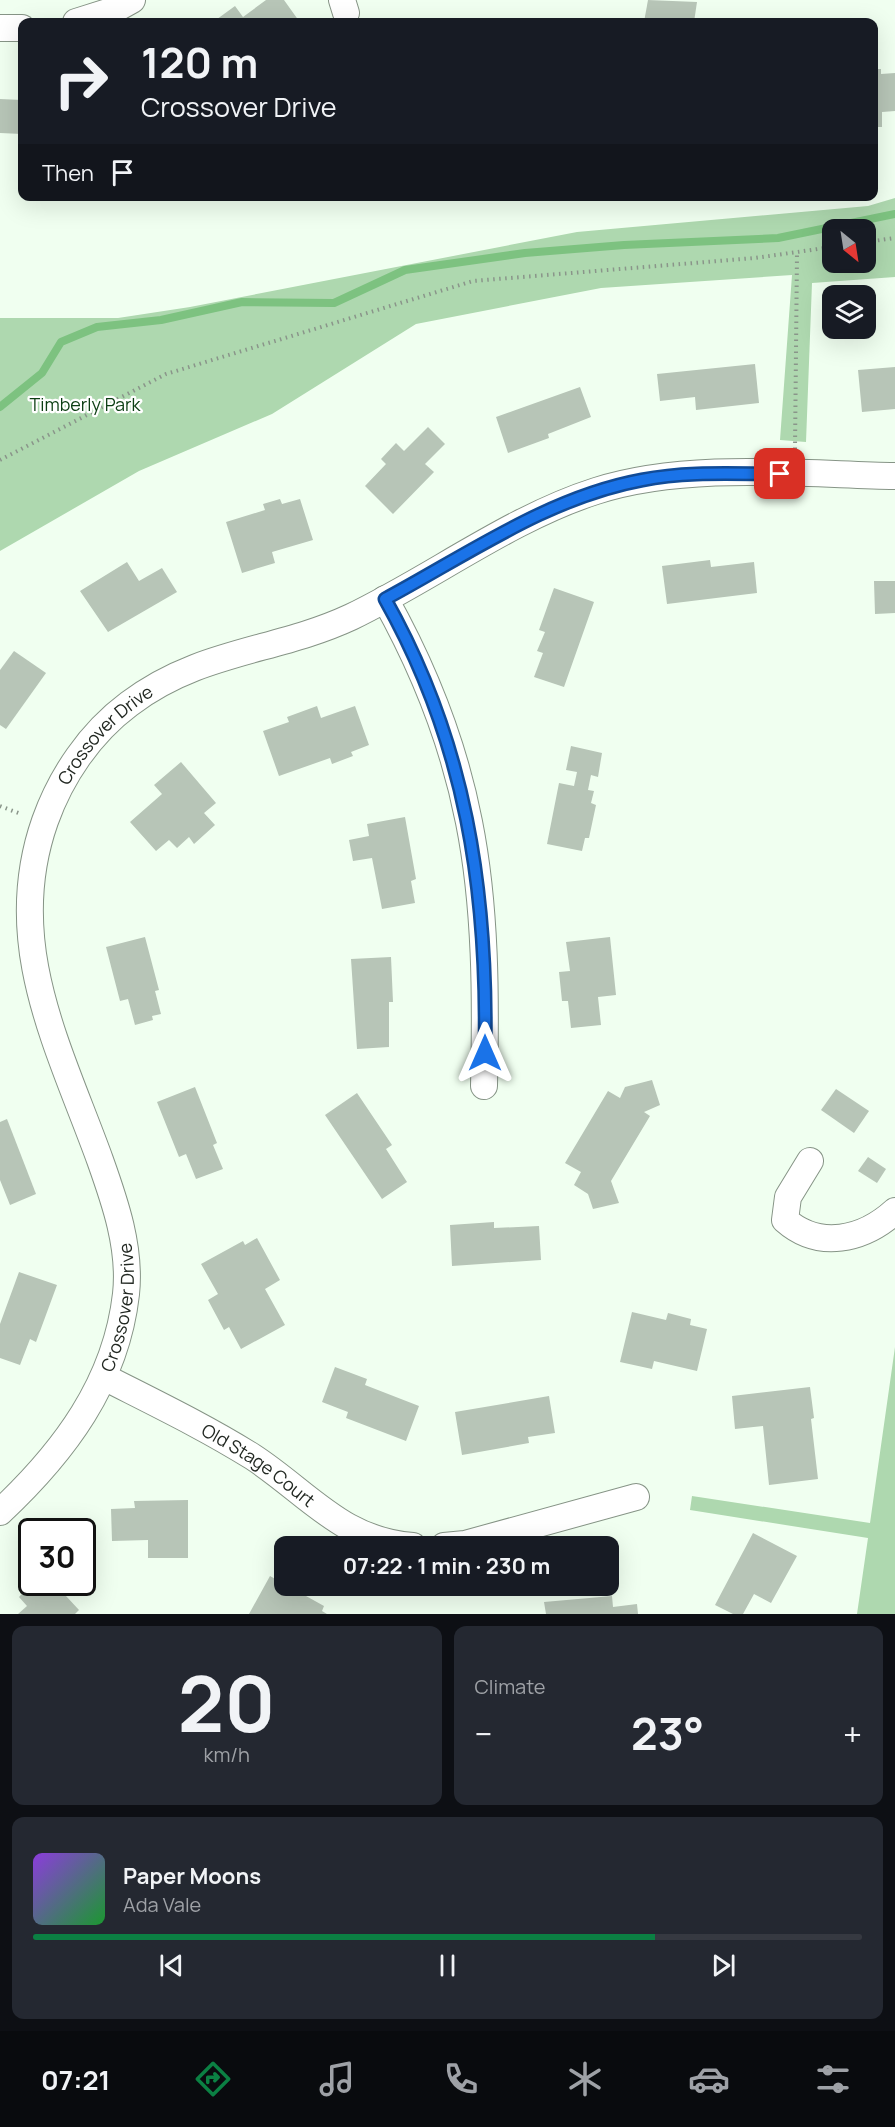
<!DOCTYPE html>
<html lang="en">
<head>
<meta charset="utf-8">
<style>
  body { margin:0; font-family:Manrope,sans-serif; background:#242831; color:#f1f3f6; height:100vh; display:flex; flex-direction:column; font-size:22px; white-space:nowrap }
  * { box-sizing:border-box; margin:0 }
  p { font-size:20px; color:#9ea1a6 }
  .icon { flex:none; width:33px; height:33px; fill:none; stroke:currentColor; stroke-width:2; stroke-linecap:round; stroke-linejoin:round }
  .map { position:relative; height:1614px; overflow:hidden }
  .panel { display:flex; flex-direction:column; gap:12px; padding:12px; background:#0d0f14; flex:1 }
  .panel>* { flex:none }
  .top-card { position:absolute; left:18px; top:18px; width:860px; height:183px; border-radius:12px; box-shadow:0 6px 24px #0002; background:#171b24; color:#f1f3f6; overflow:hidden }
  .needle { width:39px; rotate:150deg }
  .fabs { position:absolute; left:822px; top:219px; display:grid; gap:12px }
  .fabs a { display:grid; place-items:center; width:54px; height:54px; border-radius:12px; background:#171b24; box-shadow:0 6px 24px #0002; font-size:30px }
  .speed { position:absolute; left:18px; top:1518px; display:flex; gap:12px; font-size:30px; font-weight:700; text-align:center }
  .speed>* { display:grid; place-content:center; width:78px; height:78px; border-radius:50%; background:#171b24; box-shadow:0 6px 24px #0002; line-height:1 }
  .speed .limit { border:3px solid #111; border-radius:9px; background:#fff; color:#111 }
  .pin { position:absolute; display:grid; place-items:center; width:51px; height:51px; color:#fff; margin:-26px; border-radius:12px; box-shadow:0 3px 9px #0006 }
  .me { position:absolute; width:66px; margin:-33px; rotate:0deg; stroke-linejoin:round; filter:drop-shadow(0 0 4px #0008) }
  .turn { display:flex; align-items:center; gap:21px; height:126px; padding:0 24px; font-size:27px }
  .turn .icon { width:78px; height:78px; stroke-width:2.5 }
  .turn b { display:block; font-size:42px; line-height:51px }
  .then { display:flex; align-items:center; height:57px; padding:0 24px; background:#0003; gap:12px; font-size:22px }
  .big { font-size:45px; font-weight:700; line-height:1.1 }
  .panel .tile { flex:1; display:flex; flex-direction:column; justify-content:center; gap:9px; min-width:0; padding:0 21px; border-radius:12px; background:#242831 }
  .panel .dial { align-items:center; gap:0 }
  .dial b { font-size:78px; line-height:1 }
  .song { display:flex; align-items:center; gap:18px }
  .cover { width:72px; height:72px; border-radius:9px; background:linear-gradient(135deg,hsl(270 70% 55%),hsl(130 70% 35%)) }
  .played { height:6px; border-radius:3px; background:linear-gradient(90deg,#0b8043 75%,#363941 75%) }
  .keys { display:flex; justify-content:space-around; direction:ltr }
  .heat { display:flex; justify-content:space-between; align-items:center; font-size:33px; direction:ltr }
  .panel .tiles { flex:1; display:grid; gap:12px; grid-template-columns:1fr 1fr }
  .tile:last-child { grid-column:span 2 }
  .trip { position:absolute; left:274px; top:1536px; width:345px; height:60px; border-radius:12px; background:#171b24; box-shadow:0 6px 24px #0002; font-weight:700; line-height:60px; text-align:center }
  .tabs { display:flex; height:96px; justify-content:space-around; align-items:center; background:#090b0e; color:#9ea1a6 }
  .tabs .icon { width:42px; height:42px }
  .tabs .selected { color:#0b8043 }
  .tabs b { font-size:27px; color:#f1f3f6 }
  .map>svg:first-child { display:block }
  .green { fill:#aed8af; fill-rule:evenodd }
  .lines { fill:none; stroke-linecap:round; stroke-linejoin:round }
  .stream { stroke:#7dc280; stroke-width:8 }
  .building { fill:#b7c5b7 }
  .minor-casing { stroke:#869486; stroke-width:28 }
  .path { stroke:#8a958a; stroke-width:4; stroke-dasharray:1.5 4.5; stroke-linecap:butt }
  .minor { stroke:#fff; stroke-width:26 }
  .route-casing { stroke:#114b97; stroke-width:15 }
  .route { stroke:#1a73e8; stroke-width:10 }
  .labels { text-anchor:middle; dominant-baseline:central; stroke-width:4.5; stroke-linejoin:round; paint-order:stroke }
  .park-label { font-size:18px; fill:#0c3e13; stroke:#fff }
  .street-label { font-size:18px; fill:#222822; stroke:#fff }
</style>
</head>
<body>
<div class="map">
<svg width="895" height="1614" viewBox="0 0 895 1614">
  <rect width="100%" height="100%" fill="#f0fff0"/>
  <!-- green -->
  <g class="green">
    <path d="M895,198V277L812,283L806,442L780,440L792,275L601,288L416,324L272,414L139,471L0,551V318H118L190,307L577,232L868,206ZM832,230H866V262H832Z"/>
    <polygon points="895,1347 895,1614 857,1614 868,1538 690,1510 692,1496 870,1523"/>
  </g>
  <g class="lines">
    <!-- stream -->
    <polyline class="stream" points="0,407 42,373 61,342 97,327 161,320 242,302 334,303 405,270 525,253 624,245 778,238 895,214"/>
  </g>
  <!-- building -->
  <g class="building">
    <polygon points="266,0 284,0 299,21 213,22 235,6 243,17"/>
    <polygon points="648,0 697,2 694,22 644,22"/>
    <polygon points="873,69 881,69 881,74 895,73 895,111 882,112 882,127 873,127"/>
    <polygon points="0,99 22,100 22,134 0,133"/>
    <polygon points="755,364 759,403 696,410 695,397 660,401 657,374"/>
    <polygon points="895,367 895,409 862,412 858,370"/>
    <polygon points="580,387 591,417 548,434 549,438 508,453 496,417"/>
    <polygon points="428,427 445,444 425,464 434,472 393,514 365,486 386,464 381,459 396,443 404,451"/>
    <polygon points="280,499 282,504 300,499 313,540 272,552 275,563 242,573 226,522 265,510 263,504"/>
    <polygon points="710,560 711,567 754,562 757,593 667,604 662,566"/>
    <polygon points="127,562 139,581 162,568 177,592 108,632 80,591"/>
    <polygon points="874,581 895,581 895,613 875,614"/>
    <polygon points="554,588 594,602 564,687 534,677 543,653 537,651 545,632 539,630"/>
    <polygon points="14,651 46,673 6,729 0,725 0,670"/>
    <polygon points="317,706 321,718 355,706 369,745 351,752 353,756 332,764 330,758 279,776 263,731 289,722 287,717"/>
    <polygon points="571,746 602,753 598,777 591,775 588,790 594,791 591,803 596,805 589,838 585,838 582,851 547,844 559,783 574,786 577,772 566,770"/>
    <polygon points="181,762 216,803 204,813 215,825 194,844 189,837 177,848 169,840 156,851 130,822 162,794 154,785"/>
    <polygon points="405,817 416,879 411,881 415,903 382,909 372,858 353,861 349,840 369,836 367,824"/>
    <polygon points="145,937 159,990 155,991 161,1014 152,1016 153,1020 135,1025 128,999 120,1001 106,947"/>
    <polygon points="610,937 616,995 598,997 601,1025 571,1028 568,1001 562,1001 559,972 570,971 566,942"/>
    <polygon points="391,957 393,1002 389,1002 389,1047 357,1049 351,959"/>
    <polygon points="652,1080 660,1105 644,1112 650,1116 611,1181 619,1203 593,1209 588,1194 574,1185 581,1172 565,1163 608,1091 620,1098 625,1087"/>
    <polygon points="195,1087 217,1143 213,1145 223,1169 196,1179 186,1154 179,1157 157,1102"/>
    <polygon points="836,1089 869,1111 854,1133 821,1110"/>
    <polygon points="357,1093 392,1145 386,1149 407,1182 382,1199 325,1115"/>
    <polygon points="7,1119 36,1194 10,1205 0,1180 0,1122"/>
    <polygon points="868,1157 886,1169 877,1183 858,1171"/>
    <polygon points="494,1222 494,1228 539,1226 541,1260 452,1266 450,1225"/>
    <polygon points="257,1238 280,1280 265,1289 285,1325 241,1349 229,1327 224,1330 208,1300 218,1294 201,1264 243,1241 245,1245"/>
    <polygon points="19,1272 57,1285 36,1342 30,1339 20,1365 0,1358 0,1324"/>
    <polygon points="632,1312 666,1320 668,1313 691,1319 690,1325 707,1329 697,1371 654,1361 652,1369 620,1362"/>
    <polygon points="335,1367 367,1379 365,1385 419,1406 406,1441 346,1418 348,1412 322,1402"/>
    <polygon points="810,1387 814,1418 811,1419 818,1479 769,1485 763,1426 735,1429 732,1396"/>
    <polygon points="549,1396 555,1433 528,1437 529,1443 462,1455 455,1412"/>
    <polygon points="188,1500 188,1558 148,1558 148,1540 112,1541 111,1509 135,1508 134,1501"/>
    <polygon points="753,1533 797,1556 771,1603 754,1594 743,1614 733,1614 715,1605"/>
    <polygon points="270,1576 324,1606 322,1611 327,1614 249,1614"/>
    <polygon points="33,1582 53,1582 79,1610 75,1614 18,1614 27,1606 19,1597"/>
    <polygon points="612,1596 613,1607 637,1604 638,1614 546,1614 544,1602"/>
  </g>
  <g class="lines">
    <defs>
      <g id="minor">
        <polyline points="342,0 346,13"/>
        <polyline points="76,22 114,10 132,0"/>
        <polyline points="0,28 22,28"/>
        <path d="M385,599C423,667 454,745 469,822C486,907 486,999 484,1086"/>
        <path d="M810,1161L788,1197L785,1220C819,1250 863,1240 895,1211"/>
        <path id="s1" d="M104,1377C155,1403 205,1427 253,1457C308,1493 342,1541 413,1546"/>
        <path id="s2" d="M0,1512C64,1452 116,1383 126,1294C131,1248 115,1202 100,1160C59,1047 2,943 45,821C61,776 90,733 129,704C200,650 276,652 351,617C432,578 511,518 596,491C686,462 801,474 895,476"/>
        <polyline points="444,1546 465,1544 636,1497"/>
      </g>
    </defs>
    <!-- minor casing -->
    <use href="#minor" class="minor-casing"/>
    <!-- path -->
    <g class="path">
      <polyline points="866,242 895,238"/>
      <polyline points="795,449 797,252"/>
      <polyline points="0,460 166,374 473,281 755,258 832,247"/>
      <polyline points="0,806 21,814"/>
    </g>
    <!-- minor -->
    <use href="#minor" class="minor"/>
  </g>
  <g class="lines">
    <defs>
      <path id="route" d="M485,1053C488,890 466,743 385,599C467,555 549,497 642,480C687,471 734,474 780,474"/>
    </defs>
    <!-- route casing -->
    <use href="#route" class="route-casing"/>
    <!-- route -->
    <use href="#route" class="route"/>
  </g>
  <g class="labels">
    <!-- park labels -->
    <g class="park-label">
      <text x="85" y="404">Timberly Park</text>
    </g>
    <!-- street labels -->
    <g class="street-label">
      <text stroke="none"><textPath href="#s2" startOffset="854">Crossover Drive</textPath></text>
      <text stroke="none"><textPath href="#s2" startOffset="243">Crossover Drive</textPath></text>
      <text stroke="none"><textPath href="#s1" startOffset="178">Old Stage Court</textPath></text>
    </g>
  </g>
</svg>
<div class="fabs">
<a><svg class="needle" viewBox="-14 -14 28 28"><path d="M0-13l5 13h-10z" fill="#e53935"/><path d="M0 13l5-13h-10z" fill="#9ea1a6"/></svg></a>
<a><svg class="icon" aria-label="layers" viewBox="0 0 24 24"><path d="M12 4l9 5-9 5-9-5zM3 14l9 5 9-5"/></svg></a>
</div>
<div class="speed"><div class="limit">30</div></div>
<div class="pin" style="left:780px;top:474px;background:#d93025"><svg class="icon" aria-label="arrive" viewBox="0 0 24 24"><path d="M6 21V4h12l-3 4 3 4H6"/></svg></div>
<svg class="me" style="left:485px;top:1053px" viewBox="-20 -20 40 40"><path d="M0-17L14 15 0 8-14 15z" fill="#1a73e8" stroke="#fff" stroke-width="4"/></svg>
<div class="trip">07:22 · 1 min · 230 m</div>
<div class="top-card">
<div class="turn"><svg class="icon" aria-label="right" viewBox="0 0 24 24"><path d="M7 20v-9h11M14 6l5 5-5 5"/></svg><div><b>120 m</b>Crossover Drive</div></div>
<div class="then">Then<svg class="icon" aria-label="arrive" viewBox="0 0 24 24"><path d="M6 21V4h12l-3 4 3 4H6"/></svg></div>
</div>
</div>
<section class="panel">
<div class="tiles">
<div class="tile dial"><b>20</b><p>km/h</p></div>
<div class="tile"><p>Climate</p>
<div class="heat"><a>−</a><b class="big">23°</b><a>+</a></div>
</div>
<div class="tile">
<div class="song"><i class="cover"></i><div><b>Paper Moons</b><p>Ada Vale</p></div></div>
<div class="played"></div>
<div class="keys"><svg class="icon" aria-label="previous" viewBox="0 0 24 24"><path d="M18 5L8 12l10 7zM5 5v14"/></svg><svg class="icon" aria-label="pause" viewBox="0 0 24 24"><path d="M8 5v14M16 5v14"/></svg><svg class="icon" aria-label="next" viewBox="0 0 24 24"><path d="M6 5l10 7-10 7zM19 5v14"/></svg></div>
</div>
</div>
</section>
<nav class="tabs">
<b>07:21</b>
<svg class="icon selected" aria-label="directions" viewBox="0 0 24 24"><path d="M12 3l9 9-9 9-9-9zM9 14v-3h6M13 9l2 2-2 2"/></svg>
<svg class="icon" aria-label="music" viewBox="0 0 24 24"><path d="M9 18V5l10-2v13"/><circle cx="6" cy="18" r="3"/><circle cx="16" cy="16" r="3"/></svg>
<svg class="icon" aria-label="phone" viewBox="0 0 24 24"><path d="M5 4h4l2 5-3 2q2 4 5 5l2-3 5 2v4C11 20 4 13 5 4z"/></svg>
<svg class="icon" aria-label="climate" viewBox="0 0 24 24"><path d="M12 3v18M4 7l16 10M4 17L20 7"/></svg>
<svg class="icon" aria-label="car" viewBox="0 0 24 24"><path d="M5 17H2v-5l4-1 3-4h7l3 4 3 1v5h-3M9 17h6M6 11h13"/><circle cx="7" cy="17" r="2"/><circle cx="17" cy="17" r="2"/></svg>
<svg class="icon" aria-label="filters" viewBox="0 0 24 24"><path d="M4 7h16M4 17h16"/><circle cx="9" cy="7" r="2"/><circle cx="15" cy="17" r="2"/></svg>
</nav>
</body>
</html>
